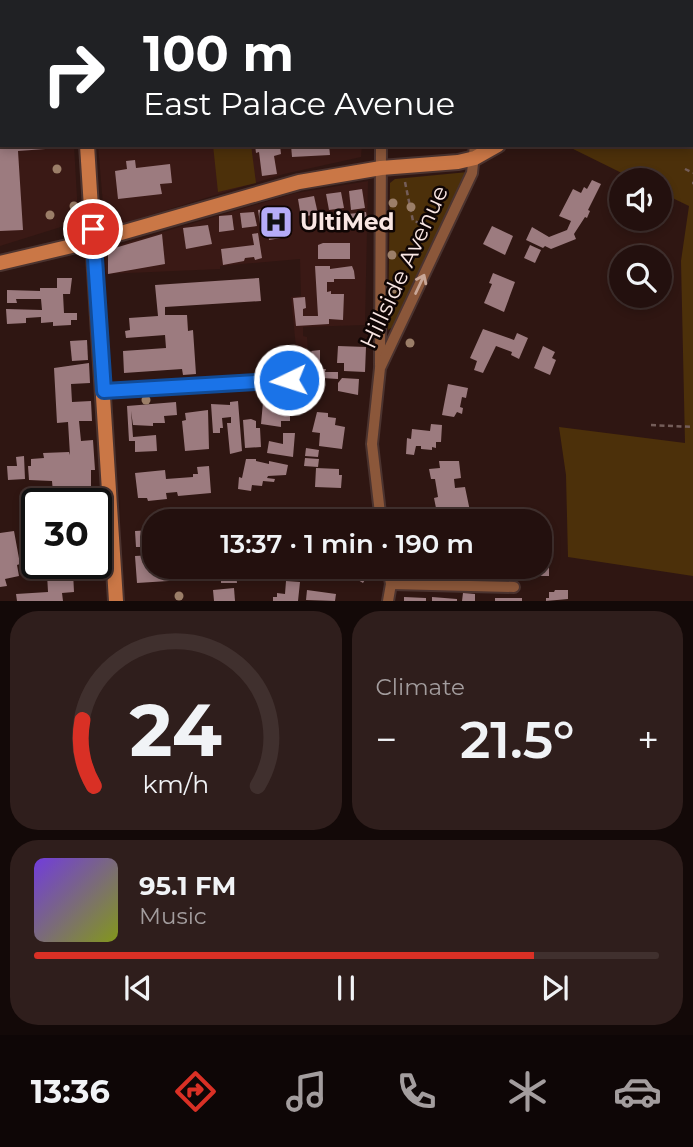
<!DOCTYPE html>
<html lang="en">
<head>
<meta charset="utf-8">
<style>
  body { margin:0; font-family:Montserrat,sans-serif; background:#2f1e1c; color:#f1f3f6; height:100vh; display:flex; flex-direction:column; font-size:26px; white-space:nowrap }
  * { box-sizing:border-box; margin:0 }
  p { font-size:23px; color:#a39d9e }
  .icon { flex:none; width:38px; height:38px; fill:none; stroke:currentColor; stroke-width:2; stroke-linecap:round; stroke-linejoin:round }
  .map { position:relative; height:601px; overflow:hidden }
  .drawer { display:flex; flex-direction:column; gap:10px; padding:10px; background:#130908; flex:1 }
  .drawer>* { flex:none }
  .top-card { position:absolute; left:0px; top:0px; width:693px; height:147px; box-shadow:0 4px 10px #0003,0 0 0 2px #40302e; background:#202124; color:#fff; overflow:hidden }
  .tools { position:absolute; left:609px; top:168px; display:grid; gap:14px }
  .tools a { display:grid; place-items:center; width:63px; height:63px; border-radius:50%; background:#23100e; box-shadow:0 4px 10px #0003,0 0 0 2px #40302e; font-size:35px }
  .speed { position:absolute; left:21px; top:488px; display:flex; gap:14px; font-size:35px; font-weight:700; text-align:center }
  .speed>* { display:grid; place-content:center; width:91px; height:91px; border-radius:50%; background:#23100e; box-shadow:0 4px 10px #0003,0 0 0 2px #40302e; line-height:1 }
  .speed .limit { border:4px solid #111; border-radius:10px; background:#fff; color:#111 }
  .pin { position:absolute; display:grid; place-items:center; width:60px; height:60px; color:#fff; margin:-30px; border:4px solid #fff; border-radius:50%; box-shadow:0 2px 7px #0007 }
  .me { position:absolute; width:77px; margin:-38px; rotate:266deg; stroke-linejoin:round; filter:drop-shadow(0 0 5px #0008) }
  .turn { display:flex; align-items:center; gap:24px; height:147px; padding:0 28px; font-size:32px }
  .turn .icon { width:91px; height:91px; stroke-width:2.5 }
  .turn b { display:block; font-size:49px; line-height:60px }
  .big { font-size:52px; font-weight:600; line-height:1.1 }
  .drawer .tile { flex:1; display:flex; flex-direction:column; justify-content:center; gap:10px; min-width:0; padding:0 24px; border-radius:28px; background:#2f1e1c }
  .drawer .dial { align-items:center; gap:0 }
  .dial svg { height:182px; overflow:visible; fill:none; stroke:#40302e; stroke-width:7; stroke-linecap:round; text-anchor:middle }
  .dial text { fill:#f1f3f6; stroke:none }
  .song { display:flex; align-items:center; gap:21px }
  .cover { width:84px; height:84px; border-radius:10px; background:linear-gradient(135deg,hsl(260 70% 55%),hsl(70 70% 35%)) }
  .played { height:7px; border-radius:4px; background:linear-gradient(90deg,#d93025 80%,#40302e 80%) }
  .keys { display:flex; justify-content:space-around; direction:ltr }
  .heat { display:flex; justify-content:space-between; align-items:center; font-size:38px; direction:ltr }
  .drawer .tiles { flex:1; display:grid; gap:10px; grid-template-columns:1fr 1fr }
  .tile:last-child { grid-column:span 2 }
  .trip { position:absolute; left:142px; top:509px; width:410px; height:70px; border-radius:28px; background:#23100e; box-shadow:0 4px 10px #0003,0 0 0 2px #40302e; font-weight:600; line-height:70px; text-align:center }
  .menu { display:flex; height:112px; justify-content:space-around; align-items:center; background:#0e0606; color:#a39d9e }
  .menu .icon { width:49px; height:49px }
  .menu .current { color:#d93025 }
  .menu b { font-size:32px; color:#f1f3f6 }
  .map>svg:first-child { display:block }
  .built { fill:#3a1915 }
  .green { fill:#4c300a }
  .building { fill:#9c7b7f }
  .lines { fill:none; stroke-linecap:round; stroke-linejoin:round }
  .street-casing { stroke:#4b332f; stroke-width:14 }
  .secondary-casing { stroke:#4b332f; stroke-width:18 }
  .path { stroke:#745d59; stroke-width:2.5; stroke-dasharray:5 3.5; stroke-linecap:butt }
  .street { stroke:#8b573a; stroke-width:10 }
  .secondary { stroke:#ca7746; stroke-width:14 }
  .tree { fill:#9b7e68 }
  .oneway { stroke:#c8a697 }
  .route-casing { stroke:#114b97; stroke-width:18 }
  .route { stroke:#1a73e8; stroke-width:12 }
  .labels { text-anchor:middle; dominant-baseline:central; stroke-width:5; stroke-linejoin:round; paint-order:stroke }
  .poi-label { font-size:23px; font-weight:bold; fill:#f9e6e3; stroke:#0f0504; text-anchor:start }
  .street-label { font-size:23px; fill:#f9e6e3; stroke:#0f0504 }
</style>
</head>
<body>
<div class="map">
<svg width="693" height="601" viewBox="0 0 693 601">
  <rect width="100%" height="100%" fill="#2f1612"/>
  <!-- built -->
  <g class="built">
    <polygon points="0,0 65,0 65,2 2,2 2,145 74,145 78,215 64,226 0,246"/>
    <polygon points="88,0 368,0 88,2"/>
    <polygon points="98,145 362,145 361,157 284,174 105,229"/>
    <polygon points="368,181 365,325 303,327 303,336 307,337 309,368 298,368 291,297 301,296 300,259 220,266 220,269 106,274 105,249 296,193"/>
  </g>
  <!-- green -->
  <g class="green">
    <polygon points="691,53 693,54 693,576 568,557 566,475 559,427 685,443 681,261 689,206 660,192 660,180 636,180 565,145 691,145"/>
    <polygon points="213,145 251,145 256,183 218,192"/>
    <polygon points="468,172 460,185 396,325 388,330 390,183 395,179"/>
  </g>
  <!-- building -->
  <g class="building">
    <polygon points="0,145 73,145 73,147 18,151 23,230 0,231"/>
    <polygon points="255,145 280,145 281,154 274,156 277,174 262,176 259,152 256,153"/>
    <polygon points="291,145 329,145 330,155 292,157"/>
    <polygon points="135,160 136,168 170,164 172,183 160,184 162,194 118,199 115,171 127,169 126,161"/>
    <polygon points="592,180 601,184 588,210 590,211 587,218 585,217 574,234 576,239 551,249 545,246 543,248 526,240 532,227 549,237 567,230 571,221 559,216 573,189 581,193 584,187 587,189"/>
    <polygon points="362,189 365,208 351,210 349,191"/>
    <polygon points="341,192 344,208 329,210 326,194"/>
    <polygon points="314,196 318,214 301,217 298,199"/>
    <polygon points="277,207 277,211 286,209 287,237 269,240 267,223 260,224 258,210"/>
    <polygon points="254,212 257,226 242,228 240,213"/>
    <polygon points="366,212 368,226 337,230 335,219 349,217 348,214"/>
    <polygon points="232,215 234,230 219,232 219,216"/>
    <polygon points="208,225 212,244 186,249 183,228"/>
    <polygon points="492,226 513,236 505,255 483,244"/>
    <polygon points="258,233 262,258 255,260 254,257 245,258 244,261 223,265 221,249 254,245 252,234"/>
    <polygon points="162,234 165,264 108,274 108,250"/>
    <polygon points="323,243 350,243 350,259 318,259 318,245"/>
    <polygon points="530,245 541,250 535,263 524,258"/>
    <polygon points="315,266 330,266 330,269 352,266 354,271 355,279 334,279 334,282 327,282 327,292 331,291 331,294 344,294 343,320 329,319 329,324 296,326 293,298 305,297 306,308 303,309 303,316 318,316"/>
    <polygon points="493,273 515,282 504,312 484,303 492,284 489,283"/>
    <polygon points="57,278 72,278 70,294 63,294 64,313 77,313 77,320 71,320 71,325 53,326 53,322 41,323 41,317 26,318 26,323 7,324 6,309 42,310 41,299 16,299 17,303 7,303 7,290 40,291 40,288 57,288"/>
    <polygon points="259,278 261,301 165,307 165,315 187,315 188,331 193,330 196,374 183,375 182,369 124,373 123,351 166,348 165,335 126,338 125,331 130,330 129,318 158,316 155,285"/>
    <polygon points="483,329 514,340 517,333 528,338 519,359 511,355 512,352 496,346 483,373 474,370 477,361 470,358"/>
    <polygon points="87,340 88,360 72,361 70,341"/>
    <polygon points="338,346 366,347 365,372 344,371 344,363 337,363"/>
    <polygon points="543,346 555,352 552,358 556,360 550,375 534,368"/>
    <polygon points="320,350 320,369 326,369 325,372 338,372 338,379 322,378 321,376 309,378 307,372 314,368 313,354 311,351"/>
    <polygon points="89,363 90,383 71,384 72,402 91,401 92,421 79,421 81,441 93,440 95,470 91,470 91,504 54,504 52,481 29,480 28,466 31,466 31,459 44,458 43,453 69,452 70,455 68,422 57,423 54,368"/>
    <polygon points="342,378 359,379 358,395 338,391 338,383"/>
    <polygon points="448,384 468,388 466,398 462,397 460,407 463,408 462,414 457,412 454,417 442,415"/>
    <polygon points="238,401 242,451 230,454 227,423 231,423 231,417 222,418 223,428 220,428 220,433 213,433 211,404 230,405 230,402"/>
    <polygon points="176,402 177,415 164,416 165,423 153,423 153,426 133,425 131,411 133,437 156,435 157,451 135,452 135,441 129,441 127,406"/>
    <polygon points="263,402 290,403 290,421 281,421 281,427 261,424"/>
    <polygon points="208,410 209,449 185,451 182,421 186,420 185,413"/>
    <polygon points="317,412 328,413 328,417 336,418 335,425 345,427 342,449 319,446 320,433 312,432"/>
    <polygon points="251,419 256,421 256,428 260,428 261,447 245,448 243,420"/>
    <polygon points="431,424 442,425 441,442 436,442 436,448 432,447 432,450 421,449 421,446 416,446 414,455 406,454 407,438 411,439 412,429 430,431"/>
    <polygon points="283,433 295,433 293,457 267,453 269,441 283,444"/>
    <polygon points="306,448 319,450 318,457 305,456"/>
    <polygon points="24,456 25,479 8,480 7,466 17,466 16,457"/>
    <polygon points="305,458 319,459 318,467 304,466"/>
    <polygon points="246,459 256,459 256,461 269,464 269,461 288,465 286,475 268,476 267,478 275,479 274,482 263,481 262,486 252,485 251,491 238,489 239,477 242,478"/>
    <polygon points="439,461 459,461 461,478 454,479 455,488 465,487 470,511 455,513 451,507 436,508 434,498 438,497 435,479 431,479 429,469 440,468"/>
    <polygon points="209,466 211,493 178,496 177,492 166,493 167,499 148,501 147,498 138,498 135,473 165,470 166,479 193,477 193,474 198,474 197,467"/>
    <polygon points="316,468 339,469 339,475 342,475 341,488 315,487"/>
    <polygon points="37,520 37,560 26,561 22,522"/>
    <polygon points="154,530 154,552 141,553 140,547 136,547 135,531"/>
    <polygon points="14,531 20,564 17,565 19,576 5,579 7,586 0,587 0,533"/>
    <polygon points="154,555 154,567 192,567 192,573 183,574 184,580 137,583 135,556"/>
    <polygon points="539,558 549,558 549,576 507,576 507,568 509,567 539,567"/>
    <polygon points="357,567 367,567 364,570 369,573 363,583 351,576"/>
    <polygon points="401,567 434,567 436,575 427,577 426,573 403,577"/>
    <polygon points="444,567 480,567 480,575 445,574"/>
    <polygon points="73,572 74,592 62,593 63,601 17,601 16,594 48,592 47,574"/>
    <polygon points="221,572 236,572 237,583 221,583"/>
    <polygon points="286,581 300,582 298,601 273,601 273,597 277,597 277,593 285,594"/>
    <polygon points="234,588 235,601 214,601 213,590"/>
    <polygon points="307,590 336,594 335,601 306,600"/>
    <polygon points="555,590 568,590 568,599 546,601 546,598 549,598 549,592 554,592"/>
    <polygon points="463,593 475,594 475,601 462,601"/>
    <polygon points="404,597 426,598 426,601 404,601"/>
    <polygon points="432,597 457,599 457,601 432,601"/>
    <rect x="495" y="598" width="27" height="3"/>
  </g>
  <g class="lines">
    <defs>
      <g id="street">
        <polyline points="381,2 381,0"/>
        <polyline points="475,2 475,0"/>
        <polyline points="541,2 542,0"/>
        <polyline points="380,365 381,145"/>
        <polyline points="104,391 289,380"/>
        <polyline points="381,522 372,444 380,368 472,173 475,145"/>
        <polyline points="388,567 391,584 388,601"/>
        <polyline points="391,584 514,587"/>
      </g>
      <g id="secondary">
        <polyline points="78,0 78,2"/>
        <polyline points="614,2 615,0"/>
        <polyline points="87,145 116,601"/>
        <polyline points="0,263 93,241 299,182 381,168 458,162 475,158 498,145"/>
      </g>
    </defs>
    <!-- street casing -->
    <use href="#street" class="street-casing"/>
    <!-- secondary casing -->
    <use href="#secondary" class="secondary-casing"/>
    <!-- path -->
    <g class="path">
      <polyline points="0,22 2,21"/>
      <polyline points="691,95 693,95"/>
      <polyline points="691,110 693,109"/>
      <polyline points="691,123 693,122"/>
      <polyline points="685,169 693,173"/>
      <polyline points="405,182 413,221 425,224"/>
      <polyline points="692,183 693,183"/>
      <polyline points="651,425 693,427"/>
    </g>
    <!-- street -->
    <use href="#street" class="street"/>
    <!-- secondary -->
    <use href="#secondary" class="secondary"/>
  </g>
  <!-- trees -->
  <g class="tree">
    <circle cx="57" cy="169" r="4.5"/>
    <circle cx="393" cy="203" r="4.5"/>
    <circle cx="74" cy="206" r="4.5"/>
    <circle cx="411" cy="207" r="4.5"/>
    <circle cx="50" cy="215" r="4.5"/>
    <circle cx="392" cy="255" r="4.5"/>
    <circle cx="393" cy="289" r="4.5"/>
    <circle cx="410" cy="343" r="4.5"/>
    <circle cx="146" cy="400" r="4.5"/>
    <circle cx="179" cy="596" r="4.5"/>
  </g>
  <!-- one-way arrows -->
  <defs><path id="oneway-shaft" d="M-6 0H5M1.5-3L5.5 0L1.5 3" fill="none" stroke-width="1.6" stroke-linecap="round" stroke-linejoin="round" transform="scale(1.75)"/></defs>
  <use class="oneway" href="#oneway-shaft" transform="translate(420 284) rotate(-65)"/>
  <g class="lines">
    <defs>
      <polyline id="route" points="93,229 104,391 289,380"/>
    </defs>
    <!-- route casing -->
    <use href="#route" class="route-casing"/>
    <!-- route -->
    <use href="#route" class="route"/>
  </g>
  <!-- icons -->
  <defs>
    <symbol id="hospital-square" viewBox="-11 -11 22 22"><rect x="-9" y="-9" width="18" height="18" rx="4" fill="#b5acf8" stroke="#0f0504"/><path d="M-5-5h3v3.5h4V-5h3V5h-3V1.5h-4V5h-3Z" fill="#111"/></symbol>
  </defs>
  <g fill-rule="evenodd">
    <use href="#hospital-square" x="257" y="203" width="38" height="38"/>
  </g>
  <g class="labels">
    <!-- poi labels -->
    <g class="poi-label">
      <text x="300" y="222">UltiMed</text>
    </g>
    <!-- street labels -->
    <g class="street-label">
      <text transform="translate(404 267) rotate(-65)">Hillside Avenue</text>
    </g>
  </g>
</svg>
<div class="tools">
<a><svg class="icon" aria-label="sound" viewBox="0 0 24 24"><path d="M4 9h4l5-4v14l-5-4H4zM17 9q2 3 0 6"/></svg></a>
<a><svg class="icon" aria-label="search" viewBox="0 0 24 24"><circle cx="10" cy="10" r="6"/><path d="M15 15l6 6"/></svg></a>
</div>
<div class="speed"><div class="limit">30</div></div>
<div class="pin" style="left:93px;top:229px;background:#d93025"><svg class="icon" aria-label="arrive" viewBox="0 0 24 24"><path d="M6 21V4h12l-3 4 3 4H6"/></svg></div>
<svg class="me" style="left:289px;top:380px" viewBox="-20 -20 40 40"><circle r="17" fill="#1a73e8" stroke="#fff" stroke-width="3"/><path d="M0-11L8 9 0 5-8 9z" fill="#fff"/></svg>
<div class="trip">13:37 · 1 min · 190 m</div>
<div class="top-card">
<div class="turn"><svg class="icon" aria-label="right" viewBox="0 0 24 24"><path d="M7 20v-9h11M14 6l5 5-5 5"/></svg><div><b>100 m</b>East Palace Avenue</div></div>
</div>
</div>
<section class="drawer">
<div class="tiles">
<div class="tile dial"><svg viewBox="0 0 100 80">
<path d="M14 69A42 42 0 1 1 86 69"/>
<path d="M14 69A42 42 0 0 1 9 40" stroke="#d93025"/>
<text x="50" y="56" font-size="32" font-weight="700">24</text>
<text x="50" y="72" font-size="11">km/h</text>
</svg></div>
<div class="tile"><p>Climate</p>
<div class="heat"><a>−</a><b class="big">21.5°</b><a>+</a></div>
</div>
<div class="tile">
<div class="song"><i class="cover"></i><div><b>95.1 FM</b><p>Music</p></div></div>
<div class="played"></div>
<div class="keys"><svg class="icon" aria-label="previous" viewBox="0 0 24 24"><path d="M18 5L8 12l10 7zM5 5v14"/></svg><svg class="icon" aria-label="pause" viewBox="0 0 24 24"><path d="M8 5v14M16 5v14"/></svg><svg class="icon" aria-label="next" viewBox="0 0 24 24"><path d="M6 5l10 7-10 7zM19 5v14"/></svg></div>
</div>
</div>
</section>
<nav class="menu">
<b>13:36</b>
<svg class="icon current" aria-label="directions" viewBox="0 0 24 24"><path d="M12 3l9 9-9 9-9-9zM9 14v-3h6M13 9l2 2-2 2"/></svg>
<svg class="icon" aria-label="music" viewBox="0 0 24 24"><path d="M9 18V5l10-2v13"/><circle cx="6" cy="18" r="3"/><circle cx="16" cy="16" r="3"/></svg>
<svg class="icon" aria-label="phone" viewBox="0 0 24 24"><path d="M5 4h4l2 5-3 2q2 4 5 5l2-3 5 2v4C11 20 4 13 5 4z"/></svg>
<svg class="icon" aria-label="climate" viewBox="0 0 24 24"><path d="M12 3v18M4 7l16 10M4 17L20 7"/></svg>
<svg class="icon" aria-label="car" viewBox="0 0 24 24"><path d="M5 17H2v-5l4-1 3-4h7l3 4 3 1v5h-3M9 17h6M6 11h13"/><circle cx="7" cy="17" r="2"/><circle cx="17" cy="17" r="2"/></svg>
</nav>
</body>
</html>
